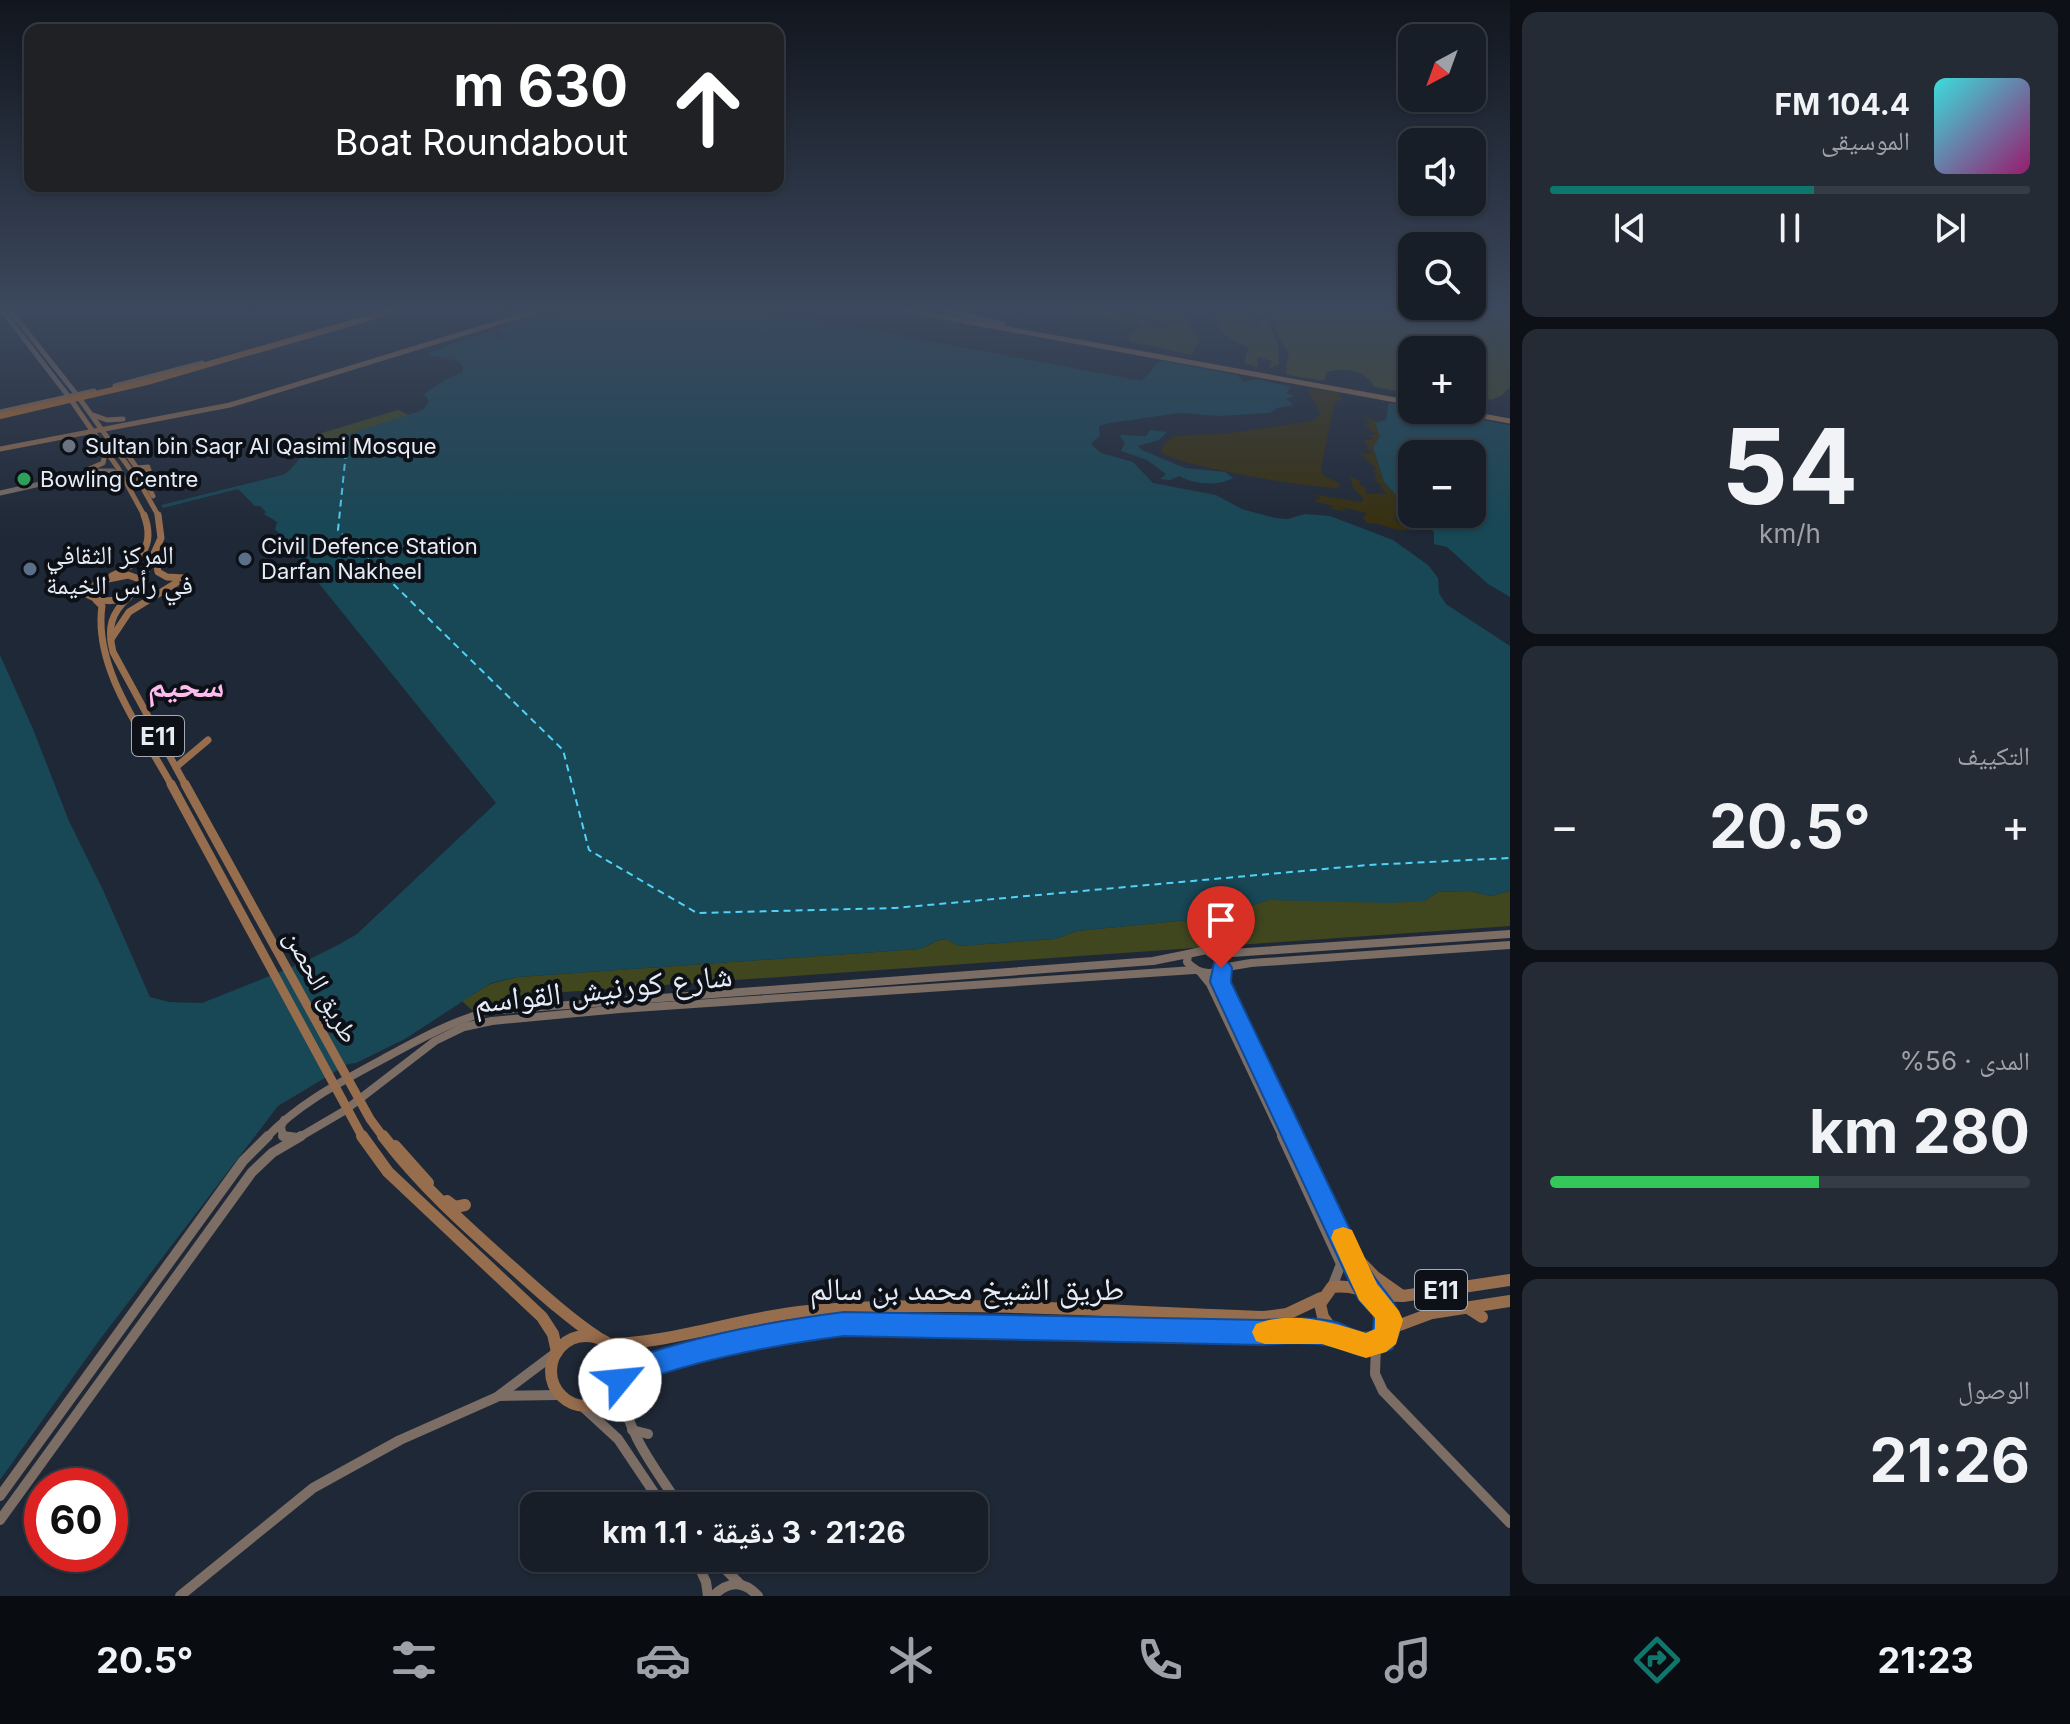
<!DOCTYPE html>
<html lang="ar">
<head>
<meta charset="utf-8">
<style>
  body { margin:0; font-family:Inter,"Noto Naskh Arabic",sans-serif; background:#242b34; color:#f1f3f6; direction:rtl; height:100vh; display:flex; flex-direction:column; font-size:30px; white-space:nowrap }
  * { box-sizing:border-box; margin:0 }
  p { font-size:26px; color:#9ea2a8 }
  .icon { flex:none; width:44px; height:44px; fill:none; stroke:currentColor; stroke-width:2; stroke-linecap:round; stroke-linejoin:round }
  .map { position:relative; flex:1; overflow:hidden; direction:ltr }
  .drawer { display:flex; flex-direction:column; gap:12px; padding:12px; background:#0d1016; width:560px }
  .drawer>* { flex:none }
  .top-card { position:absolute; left:24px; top:24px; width:760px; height:168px; border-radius:16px; box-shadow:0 2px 6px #0004,0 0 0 2px #363c45; direction:rtl; background:#202124; color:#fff; overflow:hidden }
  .needle { width:52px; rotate:221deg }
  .buttons { position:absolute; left:1398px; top:24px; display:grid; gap:16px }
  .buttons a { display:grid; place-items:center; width:88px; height:88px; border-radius:16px; background:#171e28; box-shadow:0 2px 6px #0004,0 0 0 2px #363c45; font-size:40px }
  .speed { position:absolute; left:24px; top:1468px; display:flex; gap:16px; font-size:40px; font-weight:700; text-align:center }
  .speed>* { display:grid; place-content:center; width:104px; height:104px; border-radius:50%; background:#171e28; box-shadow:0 2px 6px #0004,0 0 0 2px #363c45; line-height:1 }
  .speed .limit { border:12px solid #d22; background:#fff; color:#111 }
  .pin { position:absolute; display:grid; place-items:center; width:68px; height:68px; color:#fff; margin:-82px -34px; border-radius:50% 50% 50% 0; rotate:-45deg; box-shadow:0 0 8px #0007 }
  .pin .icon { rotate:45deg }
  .me { position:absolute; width:88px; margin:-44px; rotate:62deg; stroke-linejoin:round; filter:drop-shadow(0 0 6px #0008) }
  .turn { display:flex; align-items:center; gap:28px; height:168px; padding:0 24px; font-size:36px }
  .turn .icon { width:104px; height:104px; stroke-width:2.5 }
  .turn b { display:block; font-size:56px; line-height:68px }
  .big { font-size:60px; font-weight:700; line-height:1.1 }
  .drawer .tile { flex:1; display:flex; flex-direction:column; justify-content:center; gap:12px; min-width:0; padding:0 28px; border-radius:16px; background:#242b34 }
  .drawer .dial { align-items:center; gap:0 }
  .dial b { font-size:104px; line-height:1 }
  .song { display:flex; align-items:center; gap:24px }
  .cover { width:96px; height:96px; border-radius:12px; background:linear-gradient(135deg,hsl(180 70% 55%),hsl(320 70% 35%)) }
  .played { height:8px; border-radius:4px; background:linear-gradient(90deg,#0f766e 55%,#363c45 55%) }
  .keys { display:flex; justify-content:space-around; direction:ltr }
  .heat { display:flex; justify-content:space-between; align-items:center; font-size:44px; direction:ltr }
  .charge { height:12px; border-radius:6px; background:linear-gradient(90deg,#34c759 56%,#363c45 0) }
  .trip { position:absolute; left:520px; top:1492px; width:468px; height:80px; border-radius:16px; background:#171e28; box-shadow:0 2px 6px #0004,0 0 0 2px #363c45; font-weight:700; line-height:80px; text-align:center; direction:rtl }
  .tab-bar { display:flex; height:128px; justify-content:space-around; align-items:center; background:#090c10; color:#9ea2a8 }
  .tab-bar .icon { width:56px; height:56px }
  .tab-bar .on { color:#0f766e }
  .tab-bar b { font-size:36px; color:#f1f3f6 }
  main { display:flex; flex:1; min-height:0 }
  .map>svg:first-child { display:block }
  .green { fill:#40471f }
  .sand { fill:#372f0e }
  .water { fill:#184755 }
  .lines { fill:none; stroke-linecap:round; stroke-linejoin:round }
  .ferry { stroke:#53d2f8; stroke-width:2; stroke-dasharray:7 5; stroke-linecap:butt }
  .secondary-far2 { stroke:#7c6d65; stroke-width:5 }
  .secondary-far1 { stroke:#7c6d65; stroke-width:8 }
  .secondary { stroke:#7c6d65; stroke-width:10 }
  .primary-far3 { stroke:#966d4d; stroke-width:5 }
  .primary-far2 { stroke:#966d4d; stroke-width:7 }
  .primary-far1 { stroke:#966d4d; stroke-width:9 }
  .primary { stroke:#966d4d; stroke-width:12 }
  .highway { stroke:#b86d2c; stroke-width:6 }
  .route { fill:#1a73e8; stroke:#114b97; stroke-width:2 }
  .slow { fill:#f59e0b }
  .worship-dot { fill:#6b7280; stroke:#0d1117; stroke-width:3 }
  .leisure-dot { fill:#2e9e5b; stroke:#0d1117; stroke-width:3 }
  .service-dot { fill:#5c6f8a; stroke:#0d1117; stroke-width:3 }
  .labels { text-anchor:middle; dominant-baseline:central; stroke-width:8; stroke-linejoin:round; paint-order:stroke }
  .far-poi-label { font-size:22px; fill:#e6ecf6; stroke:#0d1117; text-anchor:start }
  .shield { fill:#0d1117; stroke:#a5aab3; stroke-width:2 }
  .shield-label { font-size:24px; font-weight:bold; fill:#e6ecf6 }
  .poi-label { font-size:26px; fill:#e6ecf6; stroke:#0d1117; text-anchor:start }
  .street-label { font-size:26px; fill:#e6ecf6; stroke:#0d1117 }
  .near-street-label { font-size:32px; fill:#e6ecf6; stroke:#0d1117 }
  .district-label { font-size:34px; font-weight:bold; fill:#febbed; stroke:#0d1117 }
</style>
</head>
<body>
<main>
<section class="drawer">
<div class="tile">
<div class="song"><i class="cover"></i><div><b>104.4 FM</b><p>الموسيقى</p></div></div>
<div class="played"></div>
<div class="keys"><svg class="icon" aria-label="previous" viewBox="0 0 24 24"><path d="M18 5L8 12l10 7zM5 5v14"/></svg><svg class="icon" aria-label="pause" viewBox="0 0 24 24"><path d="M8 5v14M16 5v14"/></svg><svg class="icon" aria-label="next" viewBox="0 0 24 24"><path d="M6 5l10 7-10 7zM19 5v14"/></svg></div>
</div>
<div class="tile dial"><b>54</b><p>km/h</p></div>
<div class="tile"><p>التكييف</p>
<div class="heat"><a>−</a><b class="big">20.5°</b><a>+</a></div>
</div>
<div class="tile"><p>المدى · 56%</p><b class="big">280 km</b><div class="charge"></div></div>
<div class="tile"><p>الوصول</p><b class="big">21:26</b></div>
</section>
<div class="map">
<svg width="1510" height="1596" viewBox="0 0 1510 1596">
  <rect width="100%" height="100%" fill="#1f2836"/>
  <!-- green -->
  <g class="green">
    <path d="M1069,310C1099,310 1135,313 1163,328L1171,326L1127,310H1180L1200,339L1191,355L1129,341V334L1141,328L1134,323L1085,315Z"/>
    <path d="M1218,310H1249L1252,324L1263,326L1258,323L1260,316L1254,311L1265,310L1278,345L1279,364L1268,369L1272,361L1257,357L1258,367L1244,363L1249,347C1232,341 1222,337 1215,320Z"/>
    <path d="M1270,310H1510V387L1501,396L1490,400L1472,388V350H1434L1425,336L1423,339L1431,350H1412V394L1374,387C1366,370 1345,367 1327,372L1324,381L1288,375L1285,372L1288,369L1286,368L1289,353L1280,340Z"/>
    <polygon points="398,410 409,415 319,444 310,443 315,435"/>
    <path d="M1470,891L1491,896L1510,891V926L522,995L476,1014L462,1001L490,984L518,977L919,949C936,944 941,932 958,946L1055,939L1077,931L1218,917L1268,900L1424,901L1438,892Z"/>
  </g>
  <!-- sand -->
  <g class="sand">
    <path d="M1311,388L1338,392L1342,400L1335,402L1321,467L1322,474L1340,484L1339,488C1310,488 1182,467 1160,452L1165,443L1174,436L1230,433L1312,421L1321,414L1308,392Z"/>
    <path d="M1364,417L1377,421L1380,436L1373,447L1384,482L1420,520L1393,518L1409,530C1392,532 1384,522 1367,523L1363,518L1367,513L1341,507L1347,511L1331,509L1333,506L1313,501L1321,498L1312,494L1362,502L1363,498L1353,488L1350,477L1361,481L1359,484L1365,487L1366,494L1387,493L1380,487L1382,485L1374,481L1378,480L1374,477L1377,474L1372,470L1376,468L1359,453L1370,454L1371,451L1366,448L1369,447L1363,440H1371L1373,438L1368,435L1377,434L1367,429L1372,428L1363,425L1370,424Z"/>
  </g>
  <!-- water -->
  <g class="water">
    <path d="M560,310H756L870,330L874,327L887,333L1142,381L1160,360L1237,375L1244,382L1257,379L1291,387L1287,393L1294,396L1286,399L1294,405L1277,408L1270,413L1219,416L1180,413L1109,423L1099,426L1100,436L1091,444L1101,453L1133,462L1153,483L1216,495L1242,509L1275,518L1288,519L1305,514L1330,516L1393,540L1428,565L1438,578L1439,593L1446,604L1510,646V891L1491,896L1470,891L1438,892L1424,901L1390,903L1268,900L1218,917L1077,931L1055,939L958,946C941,932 935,944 919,949L518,977L491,983L405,1039L356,1063L348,1064L278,1106L98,1342L0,1480V655L33,729L69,821L103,890L150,997L169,1002L202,1003L302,963L338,945L357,934L496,803L275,529L277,522L264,514L266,512L260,506H255L238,489L163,508L161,505L282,475C297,469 302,447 316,446C328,445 342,452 355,452L319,444L423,410L429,401L424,394L446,379L462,373L463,367L459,361L428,355L430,352L487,332L500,338L507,336L496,329Z"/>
    <polygon points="1389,403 1412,407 1412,410 1428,410 1510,425 1510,597 1488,584 1447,547 1434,544 1434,532 1414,514 1472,514 1472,454 1412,454 1412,512 1384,482 1373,447 1380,436 1375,423 1386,420"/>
    <path d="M1150,430L1167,432L1159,440L1138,446L1142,450L1185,468L1225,472L1233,478C1217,487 1194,484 1179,476L1170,480L1160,479L1166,474L1147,460L1121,451L1125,443L1119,435L1146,436Z"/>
  </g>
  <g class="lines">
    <!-- ferry -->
    <polyline class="ferry" points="346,452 338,530 563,750 589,850 697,913 895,908 1368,865 1510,858"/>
    <!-- secondary-far2 -->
    <g class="secondary-far2">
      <polyline points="2,310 69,397"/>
      <polyline points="10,310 77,395"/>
      <polyline points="943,310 1004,324"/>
      <polyline points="0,493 98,471 113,471 121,476"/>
    </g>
    <!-- secondary-far1 -->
    <g class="secondary-far1">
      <polyline points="1217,954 1510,934"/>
      <polyline points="1221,968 1251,963 1510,945"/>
      <path d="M1219,971C1206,976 1196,972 1187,962L1188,954L1206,950L1221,961L1220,982L1294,1138"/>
      <polyline points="1201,973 1210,984 1283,1138"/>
      <polyline points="284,1120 281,1127 283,1136 296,1138"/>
      <path d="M266,1138C299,1103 341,1082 383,1059C418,1040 450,1022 489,1011L1153,961L1188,954"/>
      <polyline points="298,1138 344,1111 435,1041 464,1027 492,1021 620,1009 1194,970"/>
    </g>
    <!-- secondary -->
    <g class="secondary">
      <polyline points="283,1136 297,1138"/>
      <polyline points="1282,1136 1341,1264 1332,1287"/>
      <polyline points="1293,1136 1368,1292"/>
      <polyline points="1376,1344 1375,1374 1383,1391 1510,1523"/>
      <path d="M620,1380C624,1430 653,1466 680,1506"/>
      <polyline points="499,1396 558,1395"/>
      <polyline points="581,1405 618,1439 663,1506"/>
      <polyline points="632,1430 648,1434"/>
      <polyline points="0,1496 243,1161 268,1136"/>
      <polyline points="0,1520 252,1172 272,1153 301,1136"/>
      <polyline points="695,1558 706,1582 708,1596"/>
      <polyline points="714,1558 739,1583"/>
      <polyline points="180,1596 313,1488 400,1440 497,1397 557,1352"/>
      <path d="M713,1596C728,1581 743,1580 758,1596"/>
    </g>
    <!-- primary-far3 -->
    <g class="primary-far3">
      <polyline points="904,310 1412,403"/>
      <polyline points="115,386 202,363"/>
      <polyline points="77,395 140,483 159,517"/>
      <polyline points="69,397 118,468 145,517"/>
      <polyline points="1450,410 1510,421"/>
      <polyline points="0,412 94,391"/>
      <polyline points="93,415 107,420 123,419"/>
      <polyline points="110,441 120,444 137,468 148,467"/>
      <polyline points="0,449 230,405 540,310"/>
      <polyline points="87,470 103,463 105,453"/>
      <polyline points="149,470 142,474 153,496"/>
    </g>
    <!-- primary-far2 -->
    <g class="primary-far2">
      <polyline points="155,555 158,572 167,577 184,578"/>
      <path d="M128,575L142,580L141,588C125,601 107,605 88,595L98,581Z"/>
      <path d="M112,576C140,563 156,546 144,515"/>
      <polyline points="142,580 161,538 158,515"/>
      <path d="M129,597C111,613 107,628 113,652L186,786"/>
      <path d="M96,600L102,606C93,668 143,733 172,786"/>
      <polyline points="111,639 129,612 176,583"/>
      <polyline points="176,767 208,740"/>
    </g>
    <!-- primary-far1 -->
    <g class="primary-far1">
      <polyline points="171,784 363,1138"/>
      <polyline points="185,784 370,1119 384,1138"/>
    </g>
    <!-- primary -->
    <g class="primary">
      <polyline points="362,1136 388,1172 542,1317 553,1334 557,1352"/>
      <path d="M383,1136C420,1185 466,1226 512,1267C539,1291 566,1316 597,1337"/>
      <polyline points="395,1146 428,1183"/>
      <polyline points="447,1201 455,1207 465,1205"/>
      <polyline points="1347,1248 1375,1277 1402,1296"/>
      <polyline points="1372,1295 1403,1296 1510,1280"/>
      <polyline points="1468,1308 1482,1317"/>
      <polyline points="1389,1329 1432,1313 1510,1301"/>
      <circle cx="586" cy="1371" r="35"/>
      <path d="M611,1344C678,1342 741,1317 808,1311C959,1299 1113,1312 1264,1317L1287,1314L1321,1298"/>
      <path d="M622,1375L647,1364L735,1342L844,1324L1314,1330L1371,1344L1387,1335C1394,1301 1363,1284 1332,1287L1320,1304L1323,1317L1336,1335"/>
    </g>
    <!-- highway -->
    <polyline class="highway" points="0,416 147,382 396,310"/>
  </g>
  <!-- sky -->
  <linearGradient id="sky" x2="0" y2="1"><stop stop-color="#11161e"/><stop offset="0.58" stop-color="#3c485d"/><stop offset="1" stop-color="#3c485d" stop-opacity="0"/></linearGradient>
  <rect width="1510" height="533" fill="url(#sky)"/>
  <!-- route -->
  <path class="route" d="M1221,960L1229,963L1232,968L1231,982L1367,1265C1384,1298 1415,1309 1392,1349C1352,1364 1360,1351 1326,1345C1305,1342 1284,1343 1263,1345L844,1336C773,1345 700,1359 632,1384L630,1390L620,1393L611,1390L607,1380L612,1366C686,1337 766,1322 844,1312L1263,1320C1287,1319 1312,1316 1336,1322C1350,1326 1358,1336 1373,1331L1374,1316L1359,1300L1349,1281L1210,982L1214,963Z"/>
  <!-- slow -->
  <path class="slow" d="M1343,1227L1352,1230L1377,1284L1399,1311L1403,1320L1396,1344L1386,1352L1366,1358L1322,1344H1265L1256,1341L1252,1332L1256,1324C1291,1310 1332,1322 1366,1333L1375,1329V1318L1359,1300L1331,1238L1334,1230Z"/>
  <!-- markers -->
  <circle class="worship-dot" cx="69" cy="446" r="8"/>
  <circle class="leisure-dot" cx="24" cy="479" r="8"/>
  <g class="service-dot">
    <circle cx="245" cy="559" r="8"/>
    <circle cx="30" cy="569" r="8"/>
  </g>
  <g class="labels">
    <!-- far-poi labels -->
    <g class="far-poi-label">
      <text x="85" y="446">Sultan bin Saqr Al Qasimi Mosque</text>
      <text x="40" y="479">Bowling Centre</text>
      <text x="261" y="546">Civil Defence Station<tspan x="261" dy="25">Darfan Nakheel</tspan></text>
    </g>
    <!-- shield labels -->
    <g class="shield">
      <rect x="132" y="716" width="52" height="40" rx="6"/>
      <rect x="1415" y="1270" width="52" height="40" rx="6"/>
    </g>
    <g class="shield-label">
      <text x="158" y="736">E11</text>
      <text x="1441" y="1290">E11</text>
    </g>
    <!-- poi labels -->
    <g class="poi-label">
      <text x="46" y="554">المركز الثقافي<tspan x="46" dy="30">في رأس الخيمة</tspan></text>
    </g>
    <!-- street labels -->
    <g class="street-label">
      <text transform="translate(322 986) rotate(61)">طريق الحصن</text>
    </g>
    <!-- near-street labels -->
    <g class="near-street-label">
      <text transform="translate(603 988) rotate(-6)">شارع كورنيش القواسم</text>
      <text x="967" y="1288">طريق الشيخ محمد بن سالم</text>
    </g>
    <!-- district labels -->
    <g class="district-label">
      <text x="186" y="684">سحيم</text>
    </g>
  </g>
</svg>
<div class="buttons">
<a><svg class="needle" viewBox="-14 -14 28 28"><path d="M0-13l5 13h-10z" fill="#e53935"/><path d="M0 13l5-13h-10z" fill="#9ea2a8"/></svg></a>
<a><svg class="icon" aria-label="sound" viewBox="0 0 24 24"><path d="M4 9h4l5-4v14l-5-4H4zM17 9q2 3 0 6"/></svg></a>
<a><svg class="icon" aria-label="search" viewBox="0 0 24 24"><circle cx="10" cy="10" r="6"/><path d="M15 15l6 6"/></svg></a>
<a>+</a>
<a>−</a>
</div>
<div class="speed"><div class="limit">60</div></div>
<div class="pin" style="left:1221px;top:968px;background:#d93025"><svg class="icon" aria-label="arrive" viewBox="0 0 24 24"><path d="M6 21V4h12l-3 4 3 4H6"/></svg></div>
<svg class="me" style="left:620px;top:1380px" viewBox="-20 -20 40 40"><circle r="19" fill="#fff"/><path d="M0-13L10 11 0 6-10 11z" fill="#1a73e8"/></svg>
<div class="trip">21:26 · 3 دقيقة · 1.1 km</div>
<div class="top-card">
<div class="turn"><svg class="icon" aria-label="ahead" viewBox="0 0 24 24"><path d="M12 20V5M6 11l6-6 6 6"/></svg><div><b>630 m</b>Boat Roundabout</div></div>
</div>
</div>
</main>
<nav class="tab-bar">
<b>21:23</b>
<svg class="icon on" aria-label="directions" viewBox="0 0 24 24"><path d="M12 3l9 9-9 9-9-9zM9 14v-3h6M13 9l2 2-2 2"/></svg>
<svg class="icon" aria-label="music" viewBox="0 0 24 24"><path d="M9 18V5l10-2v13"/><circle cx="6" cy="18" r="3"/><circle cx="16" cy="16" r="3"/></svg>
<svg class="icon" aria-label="phone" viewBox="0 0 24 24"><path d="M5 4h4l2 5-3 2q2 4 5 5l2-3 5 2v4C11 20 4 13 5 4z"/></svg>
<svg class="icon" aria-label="climate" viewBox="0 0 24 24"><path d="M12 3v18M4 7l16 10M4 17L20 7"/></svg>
<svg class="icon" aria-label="car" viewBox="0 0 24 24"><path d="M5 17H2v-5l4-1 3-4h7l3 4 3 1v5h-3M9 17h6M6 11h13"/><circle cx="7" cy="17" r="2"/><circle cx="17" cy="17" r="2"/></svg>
<svg class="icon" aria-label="filters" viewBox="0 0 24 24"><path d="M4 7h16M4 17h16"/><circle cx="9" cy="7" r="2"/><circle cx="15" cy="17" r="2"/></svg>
<b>20.5°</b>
</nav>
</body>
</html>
